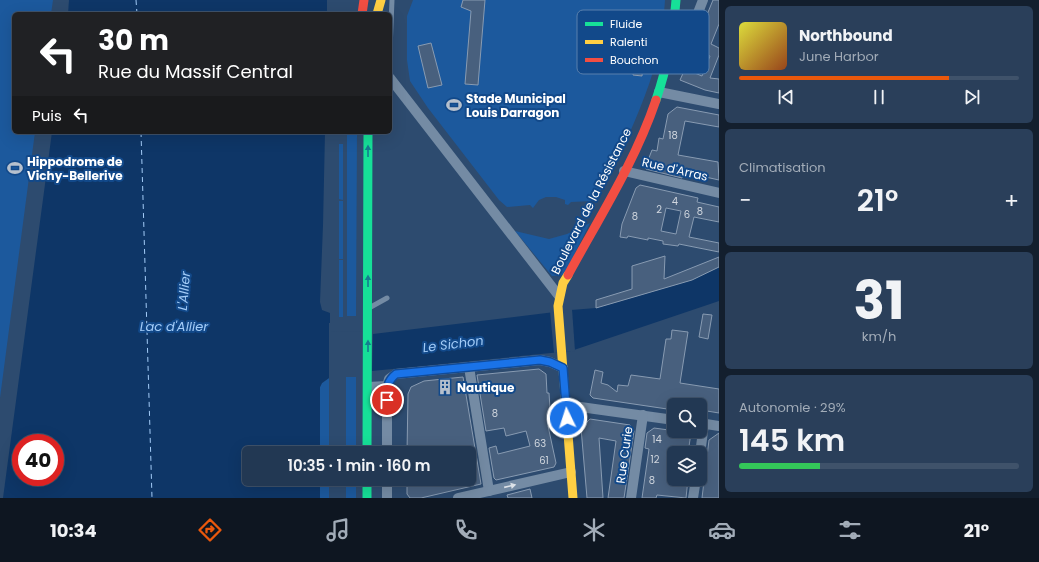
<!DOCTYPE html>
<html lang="fr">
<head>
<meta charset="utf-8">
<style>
  body { margin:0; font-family:Poppins,sans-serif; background:#2a3f5a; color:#f1f3f6; height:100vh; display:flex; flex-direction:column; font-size:15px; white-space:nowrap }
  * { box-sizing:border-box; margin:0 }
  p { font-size:13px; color:#a2acb8 }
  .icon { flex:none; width:22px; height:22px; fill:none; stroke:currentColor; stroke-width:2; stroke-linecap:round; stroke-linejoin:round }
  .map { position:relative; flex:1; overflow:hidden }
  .sheet { display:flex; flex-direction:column; gap:6px; padding:6px; background:#131f2e; width:320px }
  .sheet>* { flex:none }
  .banner { position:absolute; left:12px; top:12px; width:380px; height:122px; border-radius:6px; box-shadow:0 4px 16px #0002,0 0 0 1px #3f526a; background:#202124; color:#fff; overflow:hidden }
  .tools { position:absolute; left:667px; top:398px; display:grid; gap:8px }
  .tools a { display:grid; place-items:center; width:40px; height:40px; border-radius:6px; background:#223853; box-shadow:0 4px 16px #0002,0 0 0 1px #3f526a; font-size:20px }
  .speed { position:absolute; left:12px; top:434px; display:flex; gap:8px; font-size:20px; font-weight:700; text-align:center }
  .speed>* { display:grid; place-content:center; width:52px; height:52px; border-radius:50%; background:#223853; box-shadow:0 4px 16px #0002,0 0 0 1px #3f526a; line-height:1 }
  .speed .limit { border:6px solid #d22; background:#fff; color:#111 }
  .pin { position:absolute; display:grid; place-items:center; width:34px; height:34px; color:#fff; margin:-17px; border:2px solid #fff; border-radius:50%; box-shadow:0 1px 4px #0007 }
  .me { position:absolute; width:44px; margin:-22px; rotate:356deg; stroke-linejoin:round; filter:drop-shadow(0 0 3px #0008) }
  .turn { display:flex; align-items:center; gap:14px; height:84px; padding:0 20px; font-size:18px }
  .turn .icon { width:52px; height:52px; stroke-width:2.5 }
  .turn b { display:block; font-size:28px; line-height:34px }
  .then { display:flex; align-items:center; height:38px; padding:0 20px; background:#0003; gap:8px; font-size:15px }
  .big { font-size:30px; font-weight:600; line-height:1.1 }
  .sheet .tile { flex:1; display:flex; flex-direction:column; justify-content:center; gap:6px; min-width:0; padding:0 14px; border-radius:6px; background:#2a3f5a }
  .sheet .dial { align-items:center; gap:0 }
  .dial b { font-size:52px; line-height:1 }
  .song { display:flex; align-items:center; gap:12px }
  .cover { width:48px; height:48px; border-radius:6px; background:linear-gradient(135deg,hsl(60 70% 55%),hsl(20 70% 35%)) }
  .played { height:4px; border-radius:2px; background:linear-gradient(90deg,#ea580c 75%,#3f526a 75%) }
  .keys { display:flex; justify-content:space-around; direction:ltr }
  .heat { display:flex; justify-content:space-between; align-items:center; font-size:22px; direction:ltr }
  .charge { height:6px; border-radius:3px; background:linear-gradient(90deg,#34c759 29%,#3f526a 0) }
  .trip { position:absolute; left:242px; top:446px; width:234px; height:40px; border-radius:6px; background:#223853; box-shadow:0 4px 16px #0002,0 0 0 1px #3f526a; font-weight:600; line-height:40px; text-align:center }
  .tab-bar { display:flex; height:64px; justify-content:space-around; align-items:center; background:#0e1621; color:#a2acb8 }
  .tab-bar .icon { width:28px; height:28px }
  .tab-bar .active { color:#ea580c }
  .tab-bar b { font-size:18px; color:#f1f3f6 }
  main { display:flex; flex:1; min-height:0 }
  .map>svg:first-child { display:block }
  .green { fill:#1c599d }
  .water { fill:#0e3667; fill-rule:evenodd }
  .pier { fill:#2d4b6f }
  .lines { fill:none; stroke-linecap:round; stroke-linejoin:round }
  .ferry { stroke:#a3ccf8; stroke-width:1; stroke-dasharray:5 4; stroke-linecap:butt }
  .building { fill:#48607e; stroke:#889bb2; fill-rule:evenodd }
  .lane { stroke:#748ba4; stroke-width:5 }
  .street { stroke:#748ba4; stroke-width:10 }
  .fast { stroke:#16e098; stroke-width:9 }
  .slow { stroke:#ffcf43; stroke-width:9 }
  .jam { stroke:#f24e42; stroke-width:9 }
  .oneway { fill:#137e8f }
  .oneway2 { fill:#dce2e8 }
  .route-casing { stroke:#114b97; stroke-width:10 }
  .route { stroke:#1a73e8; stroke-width:7 }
  .labels { text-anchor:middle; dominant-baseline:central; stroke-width:4; stroke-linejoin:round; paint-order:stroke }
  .number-label { font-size:10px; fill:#d1d7df }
  .poi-label { font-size:12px; font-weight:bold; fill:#fff; stroke:#12498a; text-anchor:start }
  .street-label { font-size:12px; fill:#fff; stroke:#12498a }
  .water-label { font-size:13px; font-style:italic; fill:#a3ccf8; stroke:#12498a }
  .key { fill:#12498a; stroke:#5980ad; stroke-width:1 }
  .key-label { font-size:11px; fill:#fff }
</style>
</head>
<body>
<main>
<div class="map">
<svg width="719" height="498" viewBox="0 0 719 498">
  <rect width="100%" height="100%" fill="#2d4b6f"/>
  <!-- green -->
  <g class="green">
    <polygon points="0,0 53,0 51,14 14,14 14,132 35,132 0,398"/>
    <path d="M413,0H665C664,11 664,22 662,33C657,67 644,100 630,132C620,156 610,181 593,201L571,202L568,205L565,204V200L556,197H546L539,200L533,208L530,205L507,207L499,200L428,108L410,81L407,60V16Z"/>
    <polygon points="347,132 357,132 356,316 347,316"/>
    <polygon points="339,144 343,144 343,200 339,199"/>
    <rect x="339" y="201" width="4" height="58"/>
    <polygon points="590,223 564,275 552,276 515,231 549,239 567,234"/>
    <rect x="339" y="260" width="4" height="57"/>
    <rect x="346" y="377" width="10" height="76"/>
    <polygon points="329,378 329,453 320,453 320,387 322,383"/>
    <rect x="320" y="479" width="9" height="19"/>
    <rect x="346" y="479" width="10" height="19"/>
  </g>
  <!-- water -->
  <g class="water">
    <polygon points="69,0 327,0 327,14 68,14"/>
    <path d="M52,132H325L323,225L320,302L322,310L330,313V333L373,334L571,310L596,308L618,302L692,280L719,267V301L571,351L372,371H329V378L322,383L320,387V453H249V479H320V498H3ZM21,443H55V477H21Z"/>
  </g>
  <!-- pier -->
  <g class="pier">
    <polygon points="572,309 575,351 554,353 550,311"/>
    <polygon points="329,323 331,323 331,331 373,332 372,371 329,371"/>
  </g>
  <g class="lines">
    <!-- ferry -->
    <g class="ferry">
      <polyline points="136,0 137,14"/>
      <polyline points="141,132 152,498"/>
    </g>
  </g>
  <!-- building -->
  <g class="building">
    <polygon points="463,0 485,0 478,85 465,84 471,11 461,7"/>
    <polygon points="713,0 719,0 719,24 711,44 719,48 719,55 710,78 719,79 719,93 705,90 680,80 685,69 702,76 710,56 693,49"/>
    <polygon points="431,43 442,85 428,88 418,46"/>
    <polygon points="634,64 643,65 642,76 633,75"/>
    <polygon points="677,107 719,115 719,127 685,121 678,155 718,162 719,180 683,172 682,178 646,169 645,168 652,150 657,151 659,138 663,139 668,114"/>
    <path d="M640,185L698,198L697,202L719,207V222L694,217L689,237L719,243V252L679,244L678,246L663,244V241L648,238V240L628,236L627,238L620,237L622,224L636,188ZM666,208L681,211L676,234L661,231Z"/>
    <polygon points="665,256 664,279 719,257 719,267 692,280 596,308 596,300 632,289 632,266"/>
    <polygon points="703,314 712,315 708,339 699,337"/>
    <polygon points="672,330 688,332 680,383 719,389 719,413 701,410 701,405 674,405 674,410 593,398 590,395 595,370 603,372 601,383 608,385 617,392 618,385 628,386 631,375 660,379 666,339 671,339"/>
    <polygon points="539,369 546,374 547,393 549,393 551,425 548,426 556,463 554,467 496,480 494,478 489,448 496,446 498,454 530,446 526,431 506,436 504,428 486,431 477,375"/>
    <polygon points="463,377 481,484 421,498 410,498 407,494 407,479 469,479 469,453 407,453 408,394 411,387 424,381"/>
    <polygon points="590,419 630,425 634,431 624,498 608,498 616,441 599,438 603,498 587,498 581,428"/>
    <polygon points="654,428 691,433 688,453 674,453 674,479 688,479 686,498 657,495 656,498 642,498 649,449 645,448 647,433"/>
    <polygon points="719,433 719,498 702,498 709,440"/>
    <polygon points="530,489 532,498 508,498 507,495"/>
  </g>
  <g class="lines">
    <!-- lane -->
    <g class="lane">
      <polyline points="390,50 392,0"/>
      <polyline points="369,308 387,298"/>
    </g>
    <!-- street -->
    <g class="street">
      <polyline points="675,27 688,28 694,23 703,0"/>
      <polyline points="390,78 559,296"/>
      <polyline points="659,92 719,104"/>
      <polyline points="624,171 719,193"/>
      <polyline points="469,367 489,491"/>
      <polyline points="368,387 387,386"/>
      <polyline points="566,405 674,420"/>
      <polyline points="700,423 719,426"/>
      <polyline points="387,453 387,386 389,379 396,374 540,360 550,362 563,368"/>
      <polyline points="700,454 704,424"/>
      <polyline points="387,498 387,479"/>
      <polyline points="458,498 571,472"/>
      <polyline points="631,498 643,415"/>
      <polyline points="693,498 696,479"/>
    </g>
    <!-- fast -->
    <g class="fast">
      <path d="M656,100C668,64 673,37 676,0"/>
      <polyline points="367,453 368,132"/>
      <polyline points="367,479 367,498"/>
    </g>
    <!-- slow -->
    <g class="slow">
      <polyline points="377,14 381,0"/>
      <polyline points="568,275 563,283 558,306 573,498"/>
    </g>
    <!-- jam -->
    <g class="jam">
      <polyline points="362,14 364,0"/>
      <path d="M568,275C599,218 635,162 656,100"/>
    </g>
  </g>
  <!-- one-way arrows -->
  <defs><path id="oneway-solid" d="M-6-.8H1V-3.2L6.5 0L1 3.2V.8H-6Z"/></defs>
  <g class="oneway">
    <use href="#oneway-solid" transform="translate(368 151) rotate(-90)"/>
    <use href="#oneway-solid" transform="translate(368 281) rotate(-90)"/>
    <use href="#oneway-solid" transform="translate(368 346) rotate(-90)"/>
  </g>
  <use class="oneway2" href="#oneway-solid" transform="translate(510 486) rotate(-13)"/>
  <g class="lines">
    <defs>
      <path id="route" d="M387,400C387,388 387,381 396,374L540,360L550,362L563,368L567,418"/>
    </defs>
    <!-- route casing -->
    <use href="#route" class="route-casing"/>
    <!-- route -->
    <use href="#route" class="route"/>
  </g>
  <!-- icons -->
  <defs>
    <symbol id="stadium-bare" viewBox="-9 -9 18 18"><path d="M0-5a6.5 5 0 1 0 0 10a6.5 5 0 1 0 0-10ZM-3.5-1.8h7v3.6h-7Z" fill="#b6c0cd" stroke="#12498a" stroke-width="2.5" paint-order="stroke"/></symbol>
    <symbol id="building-bare" viewBox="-9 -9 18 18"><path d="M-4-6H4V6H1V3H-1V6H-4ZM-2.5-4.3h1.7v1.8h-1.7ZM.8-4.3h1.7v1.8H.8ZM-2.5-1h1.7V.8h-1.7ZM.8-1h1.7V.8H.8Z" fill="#b6c0cd" stroke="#12498a" stroke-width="2.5" paint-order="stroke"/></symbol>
  </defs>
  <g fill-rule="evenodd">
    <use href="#stadium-bare" x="443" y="94" width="22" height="22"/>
    <use href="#stadium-bare" x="4" y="157" width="22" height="22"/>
    <use href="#building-bare" x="434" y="376" width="22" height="22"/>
  </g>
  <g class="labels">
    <!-- number labels -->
    <g class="number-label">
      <text x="673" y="135">18</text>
      <text x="675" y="201">4</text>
      <text x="659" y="209">2</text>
      <text x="700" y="211">8</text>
      <text x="687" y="214">6</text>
      <text x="635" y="216">8</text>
      <text x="495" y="413">8</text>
      <text x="657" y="439">14</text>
      <text x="540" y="443">63</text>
      <text x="655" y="459">12</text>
      <text x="544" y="460">61</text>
      <text x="652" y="480">8</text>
    </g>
    <!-- poi labels -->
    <g class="poi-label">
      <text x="466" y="98">Stade Municipal<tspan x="466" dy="14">Louis Darragon</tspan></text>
      <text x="27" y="161">Hippodrome de<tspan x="27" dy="14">Vichy-Bellerive</tspan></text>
      <text x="457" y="387">Nautique</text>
    </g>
    <!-- street labels -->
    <g class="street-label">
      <text transform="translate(675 169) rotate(13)">Rue d'Arras</text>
      <text transform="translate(591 201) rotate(-63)">Boulevard de la Résistance</text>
      <text transform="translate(624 455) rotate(-82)">Rue Curie</text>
    </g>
    <!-- water labels -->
    <g class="water-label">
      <text transform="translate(184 291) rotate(-85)">L'Allier</text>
      <text x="174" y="326">Lac d'Allier</text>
      <text transform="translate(453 344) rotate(-7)">Le Sichon</text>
    </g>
  </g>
  <!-- legend -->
  <rect x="577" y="10" width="132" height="64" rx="6" class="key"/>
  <rect x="585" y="22" width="18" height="4" fill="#16e098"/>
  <rect x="585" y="40" width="18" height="4" fill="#ffcf43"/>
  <rect x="585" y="58" width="18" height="4" fill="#f24e42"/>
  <g class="key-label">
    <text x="610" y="28">Fluide</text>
    <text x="610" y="46">Ralenti</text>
    <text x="610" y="64">Bouchon</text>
  </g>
</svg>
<div class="tools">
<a><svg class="icon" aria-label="search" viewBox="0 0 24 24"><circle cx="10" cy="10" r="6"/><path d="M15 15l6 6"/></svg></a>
<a><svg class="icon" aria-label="layers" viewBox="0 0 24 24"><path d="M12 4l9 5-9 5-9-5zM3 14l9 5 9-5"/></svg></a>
</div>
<div class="speed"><div class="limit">40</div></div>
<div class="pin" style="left:387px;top:400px;background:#d93025"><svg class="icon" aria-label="arrive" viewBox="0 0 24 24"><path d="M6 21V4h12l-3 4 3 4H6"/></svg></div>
<svg class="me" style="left:567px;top:418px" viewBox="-20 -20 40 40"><circle r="17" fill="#1a73e8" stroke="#fff" stroke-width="3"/><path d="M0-11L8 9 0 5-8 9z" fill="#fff"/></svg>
<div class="trip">10:35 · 1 min · 160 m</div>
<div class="banner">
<div class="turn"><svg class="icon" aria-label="left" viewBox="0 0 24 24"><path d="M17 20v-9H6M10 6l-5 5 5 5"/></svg><div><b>30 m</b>Rue du Massif Central</div></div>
<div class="then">Puis<svg class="icon" aria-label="left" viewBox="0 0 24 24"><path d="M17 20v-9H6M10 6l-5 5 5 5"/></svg></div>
</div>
</div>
<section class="sheet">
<div class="tile">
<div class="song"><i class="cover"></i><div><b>Northbound</b><p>June Harbor</p></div></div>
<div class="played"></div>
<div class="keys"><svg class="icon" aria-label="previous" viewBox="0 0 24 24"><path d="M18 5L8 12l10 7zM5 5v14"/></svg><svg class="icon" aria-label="pause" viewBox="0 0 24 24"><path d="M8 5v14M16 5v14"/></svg><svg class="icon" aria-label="next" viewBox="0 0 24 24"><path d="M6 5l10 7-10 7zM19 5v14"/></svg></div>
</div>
<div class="tile"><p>Climatisation</p>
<div class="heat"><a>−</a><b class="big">21°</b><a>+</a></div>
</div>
<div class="tile dial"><b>31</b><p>km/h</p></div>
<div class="tile"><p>Autonomie · 29%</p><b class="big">145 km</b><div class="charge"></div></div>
</section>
</main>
<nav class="tab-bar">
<b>10:34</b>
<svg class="icon active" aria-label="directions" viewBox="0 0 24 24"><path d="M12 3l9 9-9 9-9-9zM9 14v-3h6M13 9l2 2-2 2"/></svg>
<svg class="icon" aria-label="music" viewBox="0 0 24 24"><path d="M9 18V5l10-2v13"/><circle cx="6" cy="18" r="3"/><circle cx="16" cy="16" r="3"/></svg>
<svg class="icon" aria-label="phone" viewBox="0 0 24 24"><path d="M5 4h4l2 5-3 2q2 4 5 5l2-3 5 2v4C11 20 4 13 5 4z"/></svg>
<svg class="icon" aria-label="climate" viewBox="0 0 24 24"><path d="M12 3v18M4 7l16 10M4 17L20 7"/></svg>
<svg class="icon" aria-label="car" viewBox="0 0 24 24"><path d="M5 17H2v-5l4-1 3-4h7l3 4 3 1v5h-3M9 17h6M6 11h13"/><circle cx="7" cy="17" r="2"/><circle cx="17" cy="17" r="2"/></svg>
<svg class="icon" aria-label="filters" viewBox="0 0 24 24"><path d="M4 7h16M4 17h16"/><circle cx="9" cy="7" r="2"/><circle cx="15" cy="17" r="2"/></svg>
<b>21°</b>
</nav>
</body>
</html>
